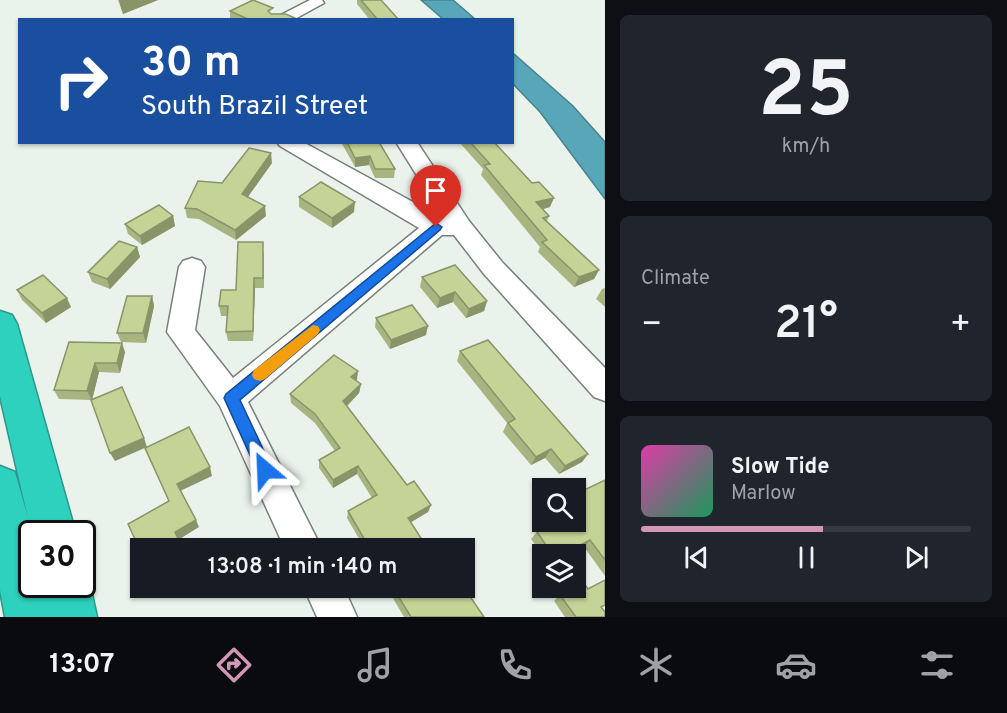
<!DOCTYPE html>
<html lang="en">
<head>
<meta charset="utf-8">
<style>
  body { margin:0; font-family:Overpass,sans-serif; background:#20242c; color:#f1f3f6; height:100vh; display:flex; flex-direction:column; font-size:22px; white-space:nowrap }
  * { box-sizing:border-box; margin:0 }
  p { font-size:20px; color:#9ea1a6 }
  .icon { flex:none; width:33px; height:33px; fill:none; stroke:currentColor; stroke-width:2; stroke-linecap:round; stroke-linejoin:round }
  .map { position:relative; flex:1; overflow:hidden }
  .details { display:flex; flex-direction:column; gap:15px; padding:15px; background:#0d0f14; width:402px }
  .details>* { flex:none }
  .banner { position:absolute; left:18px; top:18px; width:496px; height:126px; border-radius:0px; box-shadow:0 2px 4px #0004; background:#1a4fa0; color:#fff; overflow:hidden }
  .buttons { position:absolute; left:532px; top:478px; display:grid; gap:12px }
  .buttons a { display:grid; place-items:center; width:54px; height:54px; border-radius:0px; background:#171b24; box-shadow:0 2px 4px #0004; font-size:30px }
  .speed { position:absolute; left:18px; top:520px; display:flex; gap:12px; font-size:30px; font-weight:700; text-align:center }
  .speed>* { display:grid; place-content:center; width:78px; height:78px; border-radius:50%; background:#171b24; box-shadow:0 2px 4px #0004; line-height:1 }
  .speed .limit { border:3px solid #111; border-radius:9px; background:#fff; color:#111 }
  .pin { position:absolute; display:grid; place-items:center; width:51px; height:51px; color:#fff; margin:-62px -26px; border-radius:50% 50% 50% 0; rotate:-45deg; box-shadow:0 0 6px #0007 }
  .pin .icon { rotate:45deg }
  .me { position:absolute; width:66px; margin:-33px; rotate:334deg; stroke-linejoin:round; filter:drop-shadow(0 0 4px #0008) }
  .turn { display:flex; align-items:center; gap:21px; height:126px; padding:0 24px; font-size:27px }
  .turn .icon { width:78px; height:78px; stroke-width:2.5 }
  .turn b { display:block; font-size:42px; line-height:51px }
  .big { font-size:45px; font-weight:600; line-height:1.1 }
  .details .tile { flex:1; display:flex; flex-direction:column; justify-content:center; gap:9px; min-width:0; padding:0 21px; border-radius:9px; background:#20242c }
  .details .dial { align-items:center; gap:0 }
  .dial b { font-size:78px; line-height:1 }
  .song { display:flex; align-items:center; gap:18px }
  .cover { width:72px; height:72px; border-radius:9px; background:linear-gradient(135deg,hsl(320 70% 55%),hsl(150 70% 35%)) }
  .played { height:6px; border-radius:3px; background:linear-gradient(90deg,#d296b7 55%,#363941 55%) }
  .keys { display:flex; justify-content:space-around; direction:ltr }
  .heat { display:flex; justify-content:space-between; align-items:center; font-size:33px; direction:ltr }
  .trip { position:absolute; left:130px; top:538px; width:345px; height:60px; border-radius:0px; background:#171b24; box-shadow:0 2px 4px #0004; font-weight:600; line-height:60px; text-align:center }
  .menu { display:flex; height:96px; justify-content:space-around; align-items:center; background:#090b0e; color:#9ea1a6 }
  .menu .icon { width:42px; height:42px }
  .menu .on { color:#d296b7 }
  .menu b { font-size:27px; color:#f1f3f6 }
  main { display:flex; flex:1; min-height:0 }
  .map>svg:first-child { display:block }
  .water { fill:#57a7b9; stroke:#4a828e; stroke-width:1.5 }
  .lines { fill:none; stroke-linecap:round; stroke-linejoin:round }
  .minor-casing { stroke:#778079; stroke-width:3 }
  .highway-casing { stroke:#2d988a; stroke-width:3 }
  .minor { fill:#fff; fill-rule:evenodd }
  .highway { fill:#2ed1bd; fill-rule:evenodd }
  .wall { fill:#a9b581 }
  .shaded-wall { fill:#899469 }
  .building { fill:#c4d396; stroke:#899469; stroke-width:1.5 }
  .route { fill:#1a73e8; stroke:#114b97; stroke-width:1.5 }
  .slow { fill:#f59e0b }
</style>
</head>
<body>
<main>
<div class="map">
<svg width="605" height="617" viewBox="0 0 605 617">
  <rect width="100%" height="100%" fill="#e9f3eb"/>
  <!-- water -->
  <g class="water">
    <polygon points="421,0 453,0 475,19 443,19"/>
    <polygon points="513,53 573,106 605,142 605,199 540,112 513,84"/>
  </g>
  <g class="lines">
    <defs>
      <g id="minor">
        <polygon points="310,0 322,0 324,3 293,20 271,20"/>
        <polygon points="277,142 303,142 444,219 396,142 417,142 469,221 502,262 605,368 605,401 594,397 484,274 454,235 442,235 248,402 322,549 285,549 220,406 167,332 179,267 183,261 192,258 201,261 205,267 195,330 233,378 419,228 280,146"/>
        <polygon points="304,588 344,588 357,617 317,617"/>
      </g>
      <polygon id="highway" points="0,311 12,315 17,324 76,534 32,534 32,585 82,585 83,569 90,585 97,617 5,617 0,590 0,466 15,472 28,518 0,396"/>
    </defs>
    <!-- minor casing -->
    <use href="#minor" class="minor-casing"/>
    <!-- highway casing -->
    <use href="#highway" class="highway-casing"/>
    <!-- minor -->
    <use href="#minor" class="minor"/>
    <!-- highway -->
    <use href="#highway" class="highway"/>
  </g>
  <!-- wall -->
  <g class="wall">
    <polygon points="118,0 158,0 123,14"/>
    <polygon points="357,0 381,0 399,20 370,20 357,4"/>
    <polygon points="230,11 273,14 299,20 232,20 230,19"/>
    <polygon points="341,142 379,142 395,169 394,178 375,178 369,165 355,167"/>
    <polygon points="459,142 494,142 550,207 543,209 549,216 547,221 599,270 594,279 574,287 538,252 540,247 481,175 483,169"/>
    <polygon points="272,163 247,197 266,216 236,240 199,219 187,218 185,208 222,183"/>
    <polygon points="299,197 354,212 332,228 299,207"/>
    <polygon points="173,216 175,226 142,245 128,234 125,224"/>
    <polygon points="137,247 140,257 110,289 92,282 88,272"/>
    <polygon points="264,252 264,288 255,288 253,341 228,341 226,332 227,316 221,316 219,306 236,290"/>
    <polygon points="422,277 487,301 484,311 466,318 453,302 437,308 420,287"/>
    <polygon points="605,288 605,307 596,299 602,289"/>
    <polygon points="17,290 71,307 46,323 22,300"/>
    <polygon points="152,296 154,306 146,343 121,342 117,333"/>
    <polygon points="376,318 426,335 390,349 375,327"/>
    <polygon points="69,342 125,352 120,373 99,372 92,400 59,399 54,390"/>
    <polygon points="460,351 588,454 582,462 559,474 545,458 531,465 503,432 507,423 457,361"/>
    <polygon points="358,371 356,381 361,384 359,393 347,406 407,485 431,505 428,512 410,522 428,549 365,549 347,518 348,511 372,498 357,474 333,488 319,468 319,460 335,451 315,423 291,403 290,394"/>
    <polygon points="605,480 605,576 584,547 567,555 543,556 531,539 537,532 576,522"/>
    <polygon points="387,588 454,588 458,594 484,617 404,617"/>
    <polygon points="588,589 602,608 605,617 565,617 554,601 560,595"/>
  </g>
  <!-- shaded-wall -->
  <g class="shaded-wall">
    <polygon points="119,0 158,0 123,14"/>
    <polygon points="271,153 272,163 243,204 242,194"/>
    <polygon points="370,156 369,165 355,167 355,158"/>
    <polygon points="554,198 550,207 532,212 536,202"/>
    <polygon points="355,202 354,212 332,228 332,218"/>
    <polygon points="265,206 266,216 236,240 235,230"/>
    <polygon points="173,216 175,226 142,245 140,236"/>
    <polygon points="137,247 140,257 110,289 107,279"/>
    <polygon points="599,270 594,279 574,287 579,277"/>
    <polygon points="254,278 255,288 253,341 253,331"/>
    <polygon points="455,292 453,302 437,308 440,298"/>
    <polygon points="152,296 154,306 146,343 143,333"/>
    <polygon points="67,298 71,307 46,323 42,313"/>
    <polygon points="487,301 484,311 466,318 469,309"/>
    <polygon points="428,326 426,335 390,349 391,340"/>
    <polygon points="122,343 125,352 120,373 117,363"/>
    <polygon points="95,363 99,372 92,400 87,391"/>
    <polygon points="358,371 357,380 350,386 351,377"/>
    <polygon points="361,384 359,393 343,410 343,401"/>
    <polygon points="144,438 147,447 115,461 110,453"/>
    <polygon points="551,449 545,458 531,465 536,457"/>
    <polygon points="588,454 582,462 559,474 565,466"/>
    <polygon points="358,466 357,474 333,488 333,480"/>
    <polygon points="210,467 212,476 180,491 177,484"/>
    <polygon points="431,505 428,512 405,526 408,518"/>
    <polygon points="196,520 199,527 178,540 175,532"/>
    <polygon points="590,540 584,547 567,555 561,555"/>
    <polygon points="158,588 167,588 160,592"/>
  </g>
  <!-- building -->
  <g class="building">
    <polygon points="253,0 273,8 268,11 271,14 286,14 299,20 250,20 230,11"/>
    <polygon points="361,0 381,0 399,20 378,20"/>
    <polygon points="347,142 379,142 395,169 375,169 370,156 355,158"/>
    <polygon points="470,142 494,142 532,183 539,182 554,198 536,202 549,216 543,218 599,270 579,277 542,242 547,240 484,165 490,164"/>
    <polygon points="249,148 271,153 242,194 265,206 235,230 197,209 185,208 198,181 222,183"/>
    <polygon points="321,182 355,202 332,218 299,197"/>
    <polygon points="159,205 173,216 140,236 125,224"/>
    <polygon points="119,241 137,247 107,279 88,272"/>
    <polygon points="238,242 263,242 263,278 254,278 253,331 226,332 228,306 219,306 221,290 236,290"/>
    <polygon points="455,265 487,301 469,309 455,292 440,298 422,277"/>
    <polygon points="43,275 67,298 42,313 17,290"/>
    <polygon points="127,296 152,296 143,333 117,333"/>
    <polygon points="412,305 428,326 391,340 376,318"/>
    <polygon points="488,340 588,454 565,466 551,449 536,457 508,423 515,419 460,351"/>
    <polygon points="69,342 122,343 117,363 95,363 87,391 54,390"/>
    <polygon points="334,355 358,371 351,377 361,384 343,401 407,485 414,481 431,505 408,518 428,549 370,549 348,511 377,495 358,466 333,480 319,460 340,448 315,414 290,394"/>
    <polygon points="122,387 144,438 110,453 91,400"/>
    <polygon points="189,427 210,467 177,484 196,520 175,532 183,549 141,549 141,552 128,524 169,501 145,448"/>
    <polygon points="605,480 605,560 590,540 561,555 553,555 537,532 556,522 576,522 576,494"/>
    <polygon points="605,580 605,605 601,607 605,612 605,617 576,617 560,595 573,588 576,588 576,586 583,582 588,589"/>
    <polygon points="393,588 454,588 458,594 465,589 484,617 411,617"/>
  </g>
  <!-- route -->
  <polygon class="route" points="436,223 442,227 440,230 240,400 273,470 271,475 265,478 259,475 224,398 226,394"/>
  <!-- slow -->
  <polygon class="slow" points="313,325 318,326 320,330 318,334 265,379 260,381 254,379 252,375 254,370"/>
</svg>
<div class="buttons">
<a><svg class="icon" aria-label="search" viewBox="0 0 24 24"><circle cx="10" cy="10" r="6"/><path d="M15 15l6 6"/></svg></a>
<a><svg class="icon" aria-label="layers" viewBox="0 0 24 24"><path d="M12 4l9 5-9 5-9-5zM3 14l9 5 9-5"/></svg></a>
</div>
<div class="speed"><div class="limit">30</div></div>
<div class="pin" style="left:436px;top:227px;background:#d93025"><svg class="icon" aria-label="arrive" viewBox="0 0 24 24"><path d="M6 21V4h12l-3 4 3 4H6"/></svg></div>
<svg class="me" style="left:265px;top:470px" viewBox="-20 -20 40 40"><path d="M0-17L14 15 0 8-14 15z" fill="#1a73e8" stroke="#fff" stroke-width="4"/></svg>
<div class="trip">13:08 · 1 min · 140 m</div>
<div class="banner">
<div class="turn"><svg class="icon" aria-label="right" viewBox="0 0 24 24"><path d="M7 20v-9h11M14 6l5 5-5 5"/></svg><div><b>30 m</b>South Brazil Street</div></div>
</div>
</div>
<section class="details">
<div class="tile dial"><b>25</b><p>km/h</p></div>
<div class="tile"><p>Climate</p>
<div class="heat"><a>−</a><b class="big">21°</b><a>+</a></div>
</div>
<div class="tile">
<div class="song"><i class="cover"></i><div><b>Slow Tide</b><p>Marlow</p></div></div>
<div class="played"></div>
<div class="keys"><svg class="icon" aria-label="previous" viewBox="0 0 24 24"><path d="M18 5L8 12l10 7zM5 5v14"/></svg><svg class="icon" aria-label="pause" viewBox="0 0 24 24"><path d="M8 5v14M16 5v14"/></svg><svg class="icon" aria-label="next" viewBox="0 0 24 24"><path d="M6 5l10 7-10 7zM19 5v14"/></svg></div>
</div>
</section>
</main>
<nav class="menu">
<b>13:07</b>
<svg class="icon on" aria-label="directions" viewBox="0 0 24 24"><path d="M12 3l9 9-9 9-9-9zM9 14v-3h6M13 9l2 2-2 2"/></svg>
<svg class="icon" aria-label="music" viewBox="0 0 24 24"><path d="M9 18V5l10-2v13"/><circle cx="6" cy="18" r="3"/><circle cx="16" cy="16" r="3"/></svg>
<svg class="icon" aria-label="phone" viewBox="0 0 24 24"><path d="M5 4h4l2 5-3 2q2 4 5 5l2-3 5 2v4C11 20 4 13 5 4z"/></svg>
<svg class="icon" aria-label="climate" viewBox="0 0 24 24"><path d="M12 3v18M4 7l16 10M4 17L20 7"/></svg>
<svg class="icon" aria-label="car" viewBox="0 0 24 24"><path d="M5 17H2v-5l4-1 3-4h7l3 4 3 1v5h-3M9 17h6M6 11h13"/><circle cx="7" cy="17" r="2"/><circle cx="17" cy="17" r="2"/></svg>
<svg class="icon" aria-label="filters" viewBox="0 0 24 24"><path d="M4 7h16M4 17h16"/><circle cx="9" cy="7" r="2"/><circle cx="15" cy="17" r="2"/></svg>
</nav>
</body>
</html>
